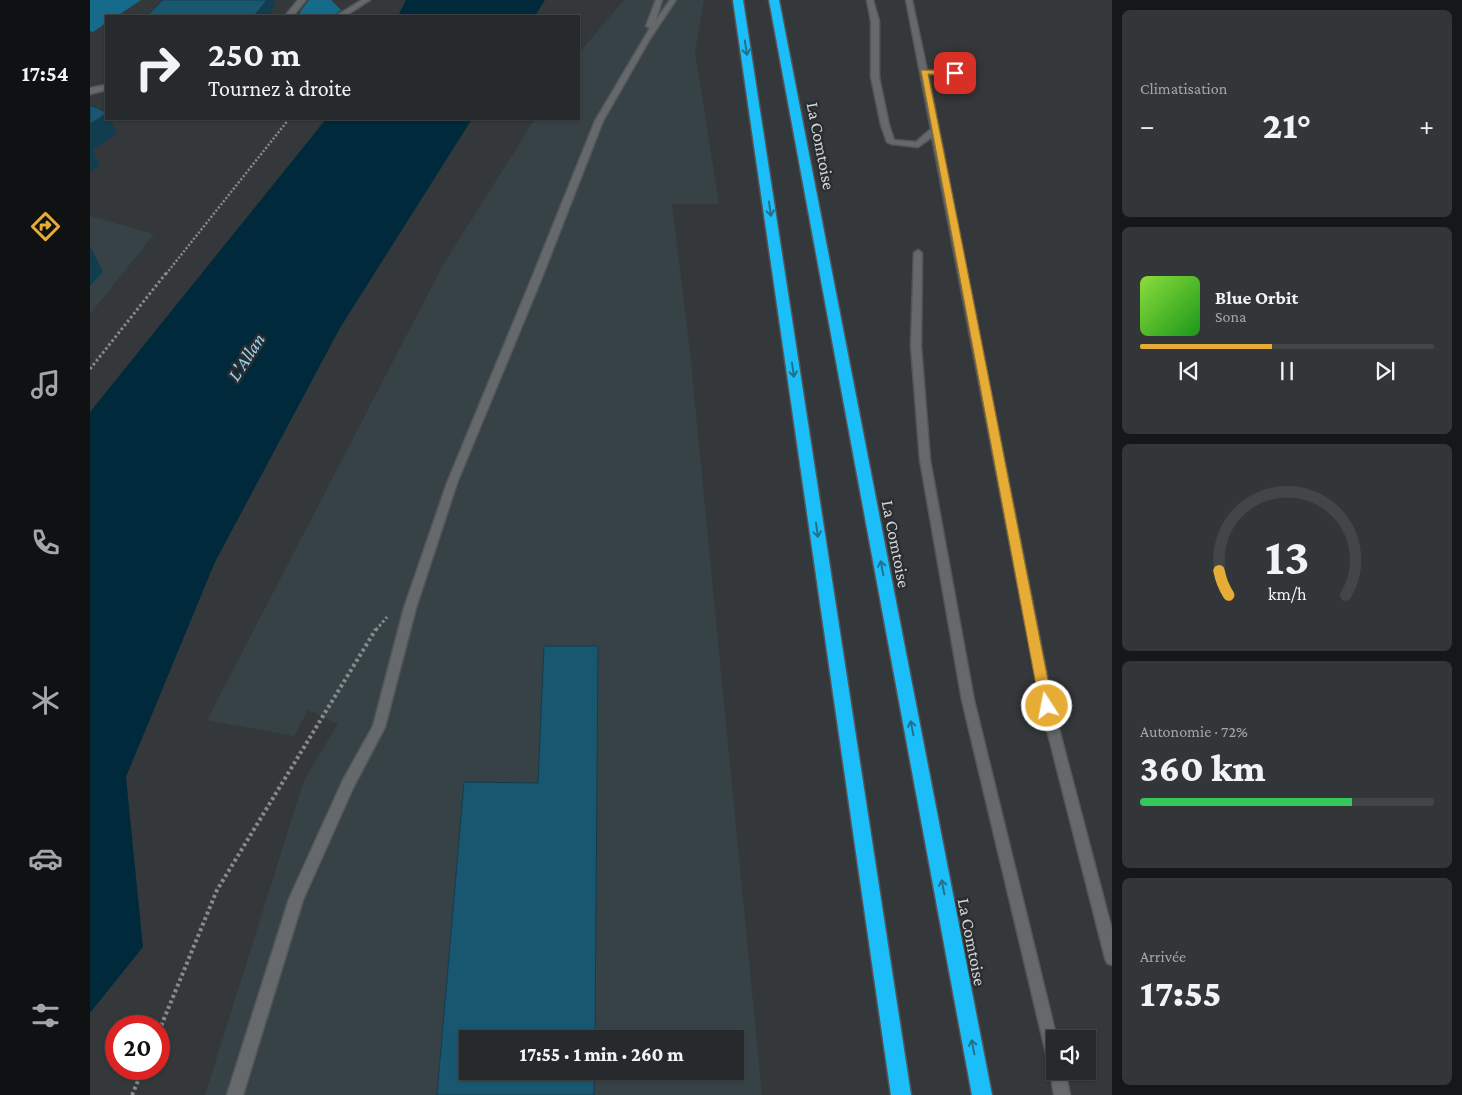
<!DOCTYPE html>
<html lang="fr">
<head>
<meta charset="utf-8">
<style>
  body { margin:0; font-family:"Crimson Pro",serif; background:#333638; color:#f1f3f6; height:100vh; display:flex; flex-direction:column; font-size:19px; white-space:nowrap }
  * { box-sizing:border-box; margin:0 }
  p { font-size:16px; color:#a4a7a9 }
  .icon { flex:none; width:28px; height:28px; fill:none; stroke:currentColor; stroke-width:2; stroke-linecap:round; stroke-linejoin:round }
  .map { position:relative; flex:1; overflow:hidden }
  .details { display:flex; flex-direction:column; gap:10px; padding:10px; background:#151718; width:350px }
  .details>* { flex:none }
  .top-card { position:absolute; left:15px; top:15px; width:475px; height:105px; border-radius:0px; box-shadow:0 1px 4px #0004,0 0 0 1px #434648; background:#272a2c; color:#f1f3f6; overflow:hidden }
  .fabs { position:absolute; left:956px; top:1030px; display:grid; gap:10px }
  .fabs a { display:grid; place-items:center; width:50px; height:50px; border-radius:0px; background:#272a2c; box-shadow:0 1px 4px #0004,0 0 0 1px #434648; font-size:25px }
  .speed { position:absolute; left:15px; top:1015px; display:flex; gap:10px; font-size:25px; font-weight:700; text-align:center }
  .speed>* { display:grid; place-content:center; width:65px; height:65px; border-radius:50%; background:#272a2c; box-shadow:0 1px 4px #0004,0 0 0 1px #434648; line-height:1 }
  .speed .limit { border:8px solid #d22; background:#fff; color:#111 }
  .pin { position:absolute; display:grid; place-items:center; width:42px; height:42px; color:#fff; margin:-21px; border-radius:10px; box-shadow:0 2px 8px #0006 }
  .me { position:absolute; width:55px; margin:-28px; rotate:349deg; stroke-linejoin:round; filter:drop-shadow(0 0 4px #0008) }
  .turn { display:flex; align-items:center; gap:18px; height:105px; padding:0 20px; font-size:22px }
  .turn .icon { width:65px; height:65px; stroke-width:2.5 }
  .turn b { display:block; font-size:35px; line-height:42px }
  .big { font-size:38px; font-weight:800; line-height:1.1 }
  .details .widget { flex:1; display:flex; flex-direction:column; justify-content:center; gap:8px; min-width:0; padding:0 18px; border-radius:8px; background:#333638 }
  .details .dial { align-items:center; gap:0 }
  .dial svg { height:130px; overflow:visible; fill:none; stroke:#434648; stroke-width:7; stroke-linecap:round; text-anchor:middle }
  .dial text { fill:#f1f3f6; stroke:none }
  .song { display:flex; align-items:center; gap:15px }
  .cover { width:60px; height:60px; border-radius:8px; background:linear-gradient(135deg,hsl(90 70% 55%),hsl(120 70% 35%)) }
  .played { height:5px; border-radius:2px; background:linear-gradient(90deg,#e7ac36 45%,#434648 45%) }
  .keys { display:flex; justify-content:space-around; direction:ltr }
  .heat { display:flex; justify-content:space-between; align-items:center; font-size:28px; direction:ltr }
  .charge { height:8px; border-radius:4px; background:linear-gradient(90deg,#34c759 72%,#434648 0) }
  .trip { position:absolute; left:369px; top:1030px; width:285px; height:50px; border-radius:0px; background:#272a2c; box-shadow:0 1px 4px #0004,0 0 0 1px #434648; font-weight:800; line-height:50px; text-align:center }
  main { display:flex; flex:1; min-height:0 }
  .menu { display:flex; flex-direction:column; width:90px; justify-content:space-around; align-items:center; background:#101112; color:#a4a7a9 }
  .menu .icon { width:35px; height:35px }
  .menu .active { color:#e7ac36 }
  .menu b { font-size:22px; color:#f1f3f6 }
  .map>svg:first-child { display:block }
  .built { fill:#374247; fill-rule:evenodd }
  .green { fill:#166b8c }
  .water { fill:#002a3b }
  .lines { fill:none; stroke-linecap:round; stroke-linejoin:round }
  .lane-casing { stroke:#535658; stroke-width:3 }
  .street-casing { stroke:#535658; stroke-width:3 }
  .highway-casing { stroke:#535658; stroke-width:3 }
  .path-far2 { stroke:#888b8d; stroke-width:2.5; stroke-dasharray:2 2; stroke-linecap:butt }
  .path-far1 { stroke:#888b8d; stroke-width:3; stroke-dasharray:2.5 2.5; stroke-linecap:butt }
  .path { stroke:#888b8d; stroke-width:4; stroke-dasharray:3 3; stroke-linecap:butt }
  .lane { fill:#65696b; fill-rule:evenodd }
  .street { fill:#65696b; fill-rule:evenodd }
  .highway { fill:#1cbef9; fill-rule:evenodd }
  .shaded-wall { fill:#123d4f }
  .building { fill:#195771; stroke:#123d4f }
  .oneway { stroke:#246f8a }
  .route { fill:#e7ac36; stroke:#967023 }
  .labels { text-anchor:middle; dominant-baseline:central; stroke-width:5; stroke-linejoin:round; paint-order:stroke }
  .street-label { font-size:18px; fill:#d3d5d7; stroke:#2a2e30 }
  .water-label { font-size:19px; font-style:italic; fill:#99d5f3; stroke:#2a2e30 }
</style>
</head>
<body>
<main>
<nav class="menu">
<b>17:54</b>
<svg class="icon active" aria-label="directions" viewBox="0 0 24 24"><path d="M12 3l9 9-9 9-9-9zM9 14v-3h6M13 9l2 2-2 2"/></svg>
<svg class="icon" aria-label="music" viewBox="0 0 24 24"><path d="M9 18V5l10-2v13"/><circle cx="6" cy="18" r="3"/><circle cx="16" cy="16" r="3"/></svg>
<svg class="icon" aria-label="phone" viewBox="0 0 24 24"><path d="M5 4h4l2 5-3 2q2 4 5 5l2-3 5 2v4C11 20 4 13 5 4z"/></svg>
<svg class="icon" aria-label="climate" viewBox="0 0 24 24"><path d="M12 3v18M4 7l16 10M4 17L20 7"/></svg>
<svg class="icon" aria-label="car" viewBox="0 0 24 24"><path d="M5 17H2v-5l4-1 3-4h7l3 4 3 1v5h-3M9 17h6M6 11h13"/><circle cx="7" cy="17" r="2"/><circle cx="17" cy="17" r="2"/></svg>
<svg class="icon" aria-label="filters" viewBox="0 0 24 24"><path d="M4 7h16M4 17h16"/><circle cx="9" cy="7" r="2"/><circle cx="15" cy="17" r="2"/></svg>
</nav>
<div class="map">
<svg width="1022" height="1095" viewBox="0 0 1022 1095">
  <rect width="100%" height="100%" fill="#34383a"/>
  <!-- built -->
  <g class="built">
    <path d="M534,0H614L605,52L629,204H582L600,352L672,1095H115L214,780L248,724L218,710L204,736L117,720L353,265L445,119H489V53ZM378,1039H645V1071H378Z"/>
    <polygon points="0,216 64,234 0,314"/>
  </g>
  <!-- green -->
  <g class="green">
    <polygon points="0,0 51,0 27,16 16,16 16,23 3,32 0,31"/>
    <polygon points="219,0 241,0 251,10 243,16 210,16 210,12"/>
  </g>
  <!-- water -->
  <g class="water">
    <polygon points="316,0 455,0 445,16 308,16"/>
    <polygon points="236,119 382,119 250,328 125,562 36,777 53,947 0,1013 0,412"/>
  </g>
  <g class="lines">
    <defs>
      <g id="lane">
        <polygon points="272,0 280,0 255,16 246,16"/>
        <polygon points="566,0 572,0 566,20 580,0 586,0 560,39 513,121 451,280 367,483 326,608 295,727 263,788 213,900 153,1095 137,1095 199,899 253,780 283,726 314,608 357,483 441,280 505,121 560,28 556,26"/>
        <polygon points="777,0 783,0 789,21 789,77 799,125 804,140 826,142 841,129 816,0 822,0 837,70 877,71 881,73 877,75 838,74 963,706 1022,930 1022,965 1017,963 1015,958 951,706 842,137 828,147 801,144 797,142 791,125 781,77 781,21"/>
        <polygon points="828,250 832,253 831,346 840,460 884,700 967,1039 965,1039 965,1071 975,1071 980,1095 964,1095 960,1070 872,700 830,460 821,346 824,253"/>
      </g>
      <g id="street">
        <polygon points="208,0 216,0 203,16 195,16"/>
        <polygon points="16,85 16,90 0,94 0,88"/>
      </g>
      <g id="highway">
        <polygon points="643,0 653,0 821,1095 801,1095"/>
        <polygon points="679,0 689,0 902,1095 882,1095"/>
      </g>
    </defs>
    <!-- lane casing -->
    <use href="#lane" class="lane-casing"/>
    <!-- street casing -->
    <use href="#street" class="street-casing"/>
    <!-- highway casing -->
    <use href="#highway" class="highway-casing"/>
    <!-- path-far2 -->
    <polyline class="path-far2" points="76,274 199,119"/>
    <!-- path-far1 -->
    <g class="path-far1">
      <polyline points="0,369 77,272"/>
      <polyline points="286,630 297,617"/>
    </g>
    <!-- path -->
    <g class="path">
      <polyline points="69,1031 127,890 286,629"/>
      <polyline points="42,1095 53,1069"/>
    </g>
    <!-- lane -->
    <use href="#lane" class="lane"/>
    <!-- street -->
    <use href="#street" class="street"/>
    <!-- highway -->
    <use href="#highway" class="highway"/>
  </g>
  <!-- shaded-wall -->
  <g class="shaded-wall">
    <polygon points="177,0 183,0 185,7 178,16 164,16"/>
    <polygon points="16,114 16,119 20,119 27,134 3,150 10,165 0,172 0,124"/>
    <polygon points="1,248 13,272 0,286 0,249"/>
  </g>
  <!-- building -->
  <g class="building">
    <polygon points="73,0 177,0 164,16 66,16 58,15"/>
    <polygon points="0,105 16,112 16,114 0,124"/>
    <polygon points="454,646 508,646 505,1039 378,1039 378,1071 504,1071 504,1095 347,1095 374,782 448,783"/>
  </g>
  <!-- one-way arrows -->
  <defs><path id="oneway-shaft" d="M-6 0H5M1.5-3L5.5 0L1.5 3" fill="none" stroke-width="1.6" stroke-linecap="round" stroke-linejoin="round" transform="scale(1.25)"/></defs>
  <g class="oneway">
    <use href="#oneway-shaft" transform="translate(656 48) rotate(81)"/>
    <use href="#oneway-shaft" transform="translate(680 209) rotate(82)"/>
    <use href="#oneway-shaft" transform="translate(703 370) rotate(82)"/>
    <use href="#oneway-shaft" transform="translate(727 530) rotate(82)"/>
    <use href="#oneway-shaft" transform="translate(792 568) rotate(-101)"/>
    <use href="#oneway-shaft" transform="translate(822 728) rotate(-101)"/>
    <use href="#oneway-shaft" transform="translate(853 887) rotate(-101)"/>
    <use href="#oneway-shaft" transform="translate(883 1047) rotate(-101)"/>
  </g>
  <!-- route -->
  <path class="route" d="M831,70L865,71L869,73L865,75L838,74C881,285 921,495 963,706L961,710L957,711L952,710L950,706Z"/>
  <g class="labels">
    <!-- street labels -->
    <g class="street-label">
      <text transform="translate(731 146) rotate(79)">La Comtoise</text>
      <text transform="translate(806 544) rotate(79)">La Comtoise</text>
      <text transform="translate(882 942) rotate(79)">La Comtoise</text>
    </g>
    <!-- water labels -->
    <g class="water-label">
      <text transform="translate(156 357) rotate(-57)">L'Allan</text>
    </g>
  </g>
</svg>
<div class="fabs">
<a><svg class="icon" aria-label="sound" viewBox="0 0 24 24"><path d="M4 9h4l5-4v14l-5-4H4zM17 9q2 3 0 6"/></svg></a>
</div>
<div class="speed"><div class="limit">20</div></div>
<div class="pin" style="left:865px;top:73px;background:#d93025"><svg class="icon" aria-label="arrive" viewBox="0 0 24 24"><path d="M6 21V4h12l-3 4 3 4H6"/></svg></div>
<svg class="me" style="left:957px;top:706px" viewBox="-20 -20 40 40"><circle r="17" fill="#e7ac36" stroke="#fff" stroke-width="3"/><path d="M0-11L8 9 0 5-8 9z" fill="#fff"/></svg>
<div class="trip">17:55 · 1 min · 260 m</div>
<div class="top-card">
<div class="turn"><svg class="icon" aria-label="right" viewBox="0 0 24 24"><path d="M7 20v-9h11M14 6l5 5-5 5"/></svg><div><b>250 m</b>Tournez à droite</div></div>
</div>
</div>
<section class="details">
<div class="widget"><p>Climatisation</p>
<div class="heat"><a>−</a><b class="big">21°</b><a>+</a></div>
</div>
<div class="widget">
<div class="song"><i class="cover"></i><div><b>Blue Orbit</b><p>Sona</p></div></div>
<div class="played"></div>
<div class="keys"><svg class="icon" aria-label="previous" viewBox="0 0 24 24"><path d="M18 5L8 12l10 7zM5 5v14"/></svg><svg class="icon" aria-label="pause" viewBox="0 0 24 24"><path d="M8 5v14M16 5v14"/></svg><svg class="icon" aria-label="next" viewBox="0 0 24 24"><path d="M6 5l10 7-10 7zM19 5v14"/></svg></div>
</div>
<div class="widget dial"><svg viewBox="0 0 100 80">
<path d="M14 69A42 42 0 1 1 86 69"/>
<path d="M14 69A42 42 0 0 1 8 54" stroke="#e7ac36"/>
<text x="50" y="56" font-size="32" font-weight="700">13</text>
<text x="50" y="72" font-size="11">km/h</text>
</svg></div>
<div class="widget"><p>Autonomie · 72%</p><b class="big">360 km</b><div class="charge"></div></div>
<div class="widget"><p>Arrivée</p><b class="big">17:55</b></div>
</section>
</main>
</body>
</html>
